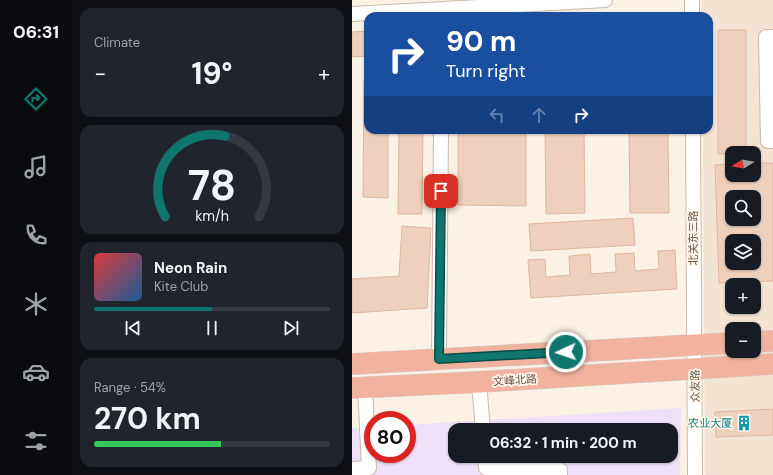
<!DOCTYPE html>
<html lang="en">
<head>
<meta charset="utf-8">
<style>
  body { margin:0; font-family:"DM Sans","Noto Sans SC",sans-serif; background:#20242c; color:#f1f3f6; height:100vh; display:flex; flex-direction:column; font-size:15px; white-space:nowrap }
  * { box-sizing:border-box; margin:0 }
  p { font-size:13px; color:#9ea1a6 }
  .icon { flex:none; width:22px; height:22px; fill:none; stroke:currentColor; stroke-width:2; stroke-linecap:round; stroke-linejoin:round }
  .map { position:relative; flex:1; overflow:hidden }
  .side { display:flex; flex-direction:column; gap:8px; padding:8px; background:#0d0f14; width:280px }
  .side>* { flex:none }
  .banner { position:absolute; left:12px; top:12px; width:349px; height:122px; border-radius:12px; box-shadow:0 1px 3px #0004; background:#1a4fa0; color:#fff; overflow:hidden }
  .needle { width:26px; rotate:259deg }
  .tools { position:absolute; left:373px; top:146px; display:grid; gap:8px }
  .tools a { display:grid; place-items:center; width:36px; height:36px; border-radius:8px; background:#171b24; box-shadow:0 1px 3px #0004; font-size:20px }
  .speed { position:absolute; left:12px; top:411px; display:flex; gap:8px; font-size:20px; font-weight:700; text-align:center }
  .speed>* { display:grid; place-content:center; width:52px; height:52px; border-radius:50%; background:#171b24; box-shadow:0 1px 3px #0004; line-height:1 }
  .speed .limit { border:6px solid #d22; background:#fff; color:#111 }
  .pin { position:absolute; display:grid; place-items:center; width:34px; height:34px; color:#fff; margin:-17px; border-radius:8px; box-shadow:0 2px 6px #0006 }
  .me { position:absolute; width:44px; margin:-22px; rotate:267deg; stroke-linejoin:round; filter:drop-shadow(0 0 3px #0008) }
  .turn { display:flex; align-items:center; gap:14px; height:84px; padding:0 16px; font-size:18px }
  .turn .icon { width:52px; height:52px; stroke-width:2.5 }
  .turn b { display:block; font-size:28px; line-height:34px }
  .lanes { display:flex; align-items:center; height:38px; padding:0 16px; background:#0003; justify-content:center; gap:20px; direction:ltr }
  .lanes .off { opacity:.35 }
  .big { font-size:30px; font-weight:700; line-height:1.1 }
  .side .card { flex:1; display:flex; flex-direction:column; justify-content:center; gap:6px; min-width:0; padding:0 14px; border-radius:12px; background:#20242c }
  .side .dial { align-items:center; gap:0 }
  .dial svg { height:104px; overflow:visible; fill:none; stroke:#363941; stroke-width:7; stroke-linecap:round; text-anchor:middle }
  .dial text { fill:#f1f3f6; stroke:none }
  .song { display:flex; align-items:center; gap:12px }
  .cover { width:48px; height:48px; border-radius:6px; background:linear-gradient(135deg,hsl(0 70% 55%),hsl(210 70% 35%)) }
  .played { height:4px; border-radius:2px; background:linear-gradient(90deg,#0f766e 50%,#363941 50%) }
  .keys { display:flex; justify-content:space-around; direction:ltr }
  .heat { display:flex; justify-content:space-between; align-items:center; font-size:22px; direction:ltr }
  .charge { height:6px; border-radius:3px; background:linear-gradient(90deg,#34c759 54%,#363941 0) }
  .trip { position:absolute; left:96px; top:423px; width:230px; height:40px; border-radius:12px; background:#171b24; box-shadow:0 1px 3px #0004; font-weight:700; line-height:40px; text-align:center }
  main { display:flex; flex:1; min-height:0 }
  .tab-bar { display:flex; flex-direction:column; width:72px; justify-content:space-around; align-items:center; background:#090b0e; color:#9ea1a6 }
  .tab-bar .icon { width:28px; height:28px }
  .tab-bar .current { color:#0f766e }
  .tab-bar b { font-size:18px; color:#f1f3f6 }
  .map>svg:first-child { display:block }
  .residential { fill:#f2e3d2; fill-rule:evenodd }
  .education { fill:#eee0f7; fill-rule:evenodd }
  .building { fill:#eed0bd; stroke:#e0b79e; fill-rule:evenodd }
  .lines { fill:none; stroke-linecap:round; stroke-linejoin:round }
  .minor-casing { stroke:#cbb9ab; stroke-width:16 }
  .highway-casing { stroke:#d7d0cd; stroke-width:22 }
  .minor { stroke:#fff; stroke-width:14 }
  .highway { stroke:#f1b39e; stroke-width:21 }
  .route-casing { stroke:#0a4d48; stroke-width:10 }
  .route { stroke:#0f766e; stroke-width:7 }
  .labels { text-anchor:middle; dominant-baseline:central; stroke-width:3.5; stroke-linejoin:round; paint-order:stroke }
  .street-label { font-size:11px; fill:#71584b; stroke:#fef6e9 }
  .culture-label { font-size:11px; fill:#0d838f; stroke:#fef6e9; text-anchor:end }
</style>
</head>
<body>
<main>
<nav class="tab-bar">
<b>06:31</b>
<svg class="icon current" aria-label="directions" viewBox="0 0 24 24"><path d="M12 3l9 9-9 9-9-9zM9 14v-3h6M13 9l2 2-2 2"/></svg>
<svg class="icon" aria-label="music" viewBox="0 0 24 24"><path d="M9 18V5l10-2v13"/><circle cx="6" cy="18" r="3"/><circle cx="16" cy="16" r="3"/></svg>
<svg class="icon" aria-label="phone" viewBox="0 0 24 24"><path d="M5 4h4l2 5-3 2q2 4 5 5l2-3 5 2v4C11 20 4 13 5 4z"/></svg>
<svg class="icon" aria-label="climate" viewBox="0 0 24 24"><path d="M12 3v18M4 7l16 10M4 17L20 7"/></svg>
<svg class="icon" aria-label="car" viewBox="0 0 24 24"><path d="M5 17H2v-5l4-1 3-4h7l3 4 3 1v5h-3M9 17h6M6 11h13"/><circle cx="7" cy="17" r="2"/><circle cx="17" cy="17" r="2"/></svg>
<svg class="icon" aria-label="filters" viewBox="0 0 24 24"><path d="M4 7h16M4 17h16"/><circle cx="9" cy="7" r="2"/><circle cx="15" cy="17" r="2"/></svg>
</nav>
<section class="side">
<div class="card"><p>Climate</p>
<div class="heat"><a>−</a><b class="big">19°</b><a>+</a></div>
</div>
<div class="card dial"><svg viewBox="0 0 100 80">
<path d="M14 69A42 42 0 1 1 86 69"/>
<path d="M14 69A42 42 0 0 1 60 7" stroke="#0f766e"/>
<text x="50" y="56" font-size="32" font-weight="700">78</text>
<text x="50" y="72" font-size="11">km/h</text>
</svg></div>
<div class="card">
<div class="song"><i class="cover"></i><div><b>Neon Rain</b><p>Kite Club</p></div></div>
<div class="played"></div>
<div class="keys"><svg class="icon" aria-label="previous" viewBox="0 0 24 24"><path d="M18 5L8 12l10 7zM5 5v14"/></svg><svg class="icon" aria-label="pause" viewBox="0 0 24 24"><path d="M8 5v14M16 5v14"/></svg><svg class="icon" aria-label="next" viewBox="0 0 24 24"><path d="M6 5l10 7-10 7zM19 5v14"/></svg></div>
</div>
<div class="card"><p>Range · 54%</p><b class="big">270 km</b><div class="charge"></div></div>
</section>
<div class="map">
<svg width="421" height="475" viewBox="0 0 421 475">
  <rect width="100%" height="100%" fill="#fbf1e4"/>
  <!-- residential -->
  <path class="residential" d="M350,0H421V475H353L351,130H357V16H350ZM380,153H402V175H380ZM380,197H402V219H380ZM380,241H402V263H380ZM380,285H402V307H380ZM380,329H402V351H380Z"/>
  <!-- education -->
  <path class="education" d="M329,408L328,475H0V428L21,427V454H55V425ZM103,430H319V456H103Z"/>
  <!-- building -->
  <g class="building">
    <polygon points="278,14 278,16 213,16"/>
    <polygon points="366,30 394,30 394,153 366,154"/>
    <polygon points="16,31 16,56 0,57 0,32"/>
    <polygon points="12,81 16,81 16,130 36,130 36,198 11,197"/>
    <polygon points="47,130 71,130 70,214 46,214"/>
    <polygon points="106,130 174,130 174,206 106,205"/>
    <polygon points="193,130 232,130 233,213 194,214"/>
    <polygon points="277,130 316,130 317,213 278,213"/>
    <path d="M402,163H421V281L367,283L363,165L380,164V175H402ZM380,197H402V219H380ZM380,241H402V263H380Z"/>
    <polygon points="281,218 283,245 179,251 177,224"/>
    <polygon points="50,226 79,228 75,308 0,313 0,279 47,276"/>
    <polygon points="323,250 325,289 179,298 176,260 193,259 194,277 218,275 217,256 238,254 239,274 264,272 263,254 282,253 283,271 307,269 306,251"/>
    <polygon points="421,409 421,435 364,437 363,412"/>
  </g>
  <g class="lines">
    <defs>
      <g id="minor">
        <polyline points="340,0 340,16"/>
        <polyline points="0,14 253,0"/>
        <polyline points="421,37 414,37 416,141 421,141"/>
        <polyline points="341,130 343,475"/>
        <polyline points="87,359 89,130"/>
        <polyline points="127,382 131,430"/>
        <polyline points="133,456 134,468 208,470 208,475"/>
        <polyline points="0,469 17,468 13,387"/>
      </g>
      <g id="highway">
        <polyline points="402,342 421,341"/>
        <polyline points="0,364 380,343"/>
        <polyline points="0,388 127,382 421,364"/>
      </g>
    </defs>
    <!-- minor casing -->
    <use href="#minor" class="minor-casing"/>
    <!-- highway casing -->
    <use href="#highway" class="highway-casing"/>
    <!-- minor -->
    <use href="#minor" class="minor"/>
    <!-- highway -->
    <use href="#highway" class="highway"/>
  </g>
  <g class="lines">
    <defs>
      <polyline id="route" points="89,191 87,359 214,352"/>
    </defs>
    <!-- route casing -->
    <use href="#route" class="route-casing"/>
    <!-- route -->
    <use href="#route" class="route"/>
  </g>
  <!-- icons -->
  <defs>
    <symbol id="building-bare" viewBox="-9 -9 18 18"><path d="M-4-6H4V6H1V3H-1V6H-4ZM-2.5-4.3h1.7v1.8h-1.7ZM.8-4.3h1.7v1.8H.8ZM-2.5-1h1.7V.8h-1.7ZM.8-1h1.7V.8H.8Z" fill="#0f9aa8" stroke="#fef6e9" stroke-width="2.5" paint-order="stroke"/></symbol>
  </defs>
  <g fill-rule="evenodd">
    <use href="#building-bare" x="381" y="412" width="22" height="22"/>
  </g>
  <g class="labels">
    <!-- street labels -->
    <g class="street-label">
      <text transform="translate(341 238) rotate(-90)">北关东三路</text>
      <text transform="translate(163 380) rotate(-4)">文峰北路</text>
      <text transform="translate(343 386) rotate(-91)">众友路</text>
    </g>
    <!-- culture labels -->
    <g class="culture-label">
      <text x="380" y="423">农业大厦</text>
    </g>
  </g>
</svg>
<div class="tools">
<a><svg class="needle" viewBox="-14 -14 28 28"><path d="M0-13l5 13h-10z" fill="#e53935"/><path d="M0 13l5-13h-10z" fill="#9ea1a6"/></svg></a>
<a><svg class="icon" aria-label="search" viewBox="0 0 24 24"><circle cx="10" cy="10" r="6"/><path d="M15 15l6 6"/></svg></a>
<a><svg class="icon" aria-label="layers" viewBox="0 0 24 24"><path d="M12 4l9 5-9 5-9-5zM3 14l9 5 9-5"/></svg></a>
<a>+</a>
<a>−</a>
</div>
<div class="speed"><div class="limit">80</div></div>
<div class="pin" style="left:89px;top:191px;background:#d93025"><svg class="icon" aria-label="arrive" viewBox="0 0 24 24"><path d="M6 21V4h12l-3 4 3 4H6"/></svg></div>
<svg class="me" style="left:214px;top:352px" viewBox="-20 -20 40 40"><circle r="17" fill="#0f766e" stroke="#fff" stroke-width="3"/><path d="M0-11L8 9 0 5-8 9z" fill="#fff"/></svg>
<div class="trip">06:32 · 1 min · 200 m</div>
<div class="banner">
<div class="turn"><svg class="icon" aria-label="right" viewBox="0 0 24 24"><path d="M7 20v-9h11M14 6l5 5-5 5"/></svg><div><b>90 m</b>Turn right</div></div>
<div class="lanes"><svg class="icon off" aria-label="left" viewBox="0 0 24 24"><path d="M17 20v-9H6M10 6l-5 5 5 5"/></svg><svg class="icon off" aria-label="ahead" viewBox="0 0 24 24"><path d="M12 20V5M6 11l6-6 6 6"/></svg><svg class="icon" aria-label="right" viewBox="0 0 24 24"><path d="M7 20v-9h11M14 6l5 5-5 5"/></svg></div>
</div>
</div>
</main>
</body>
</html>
